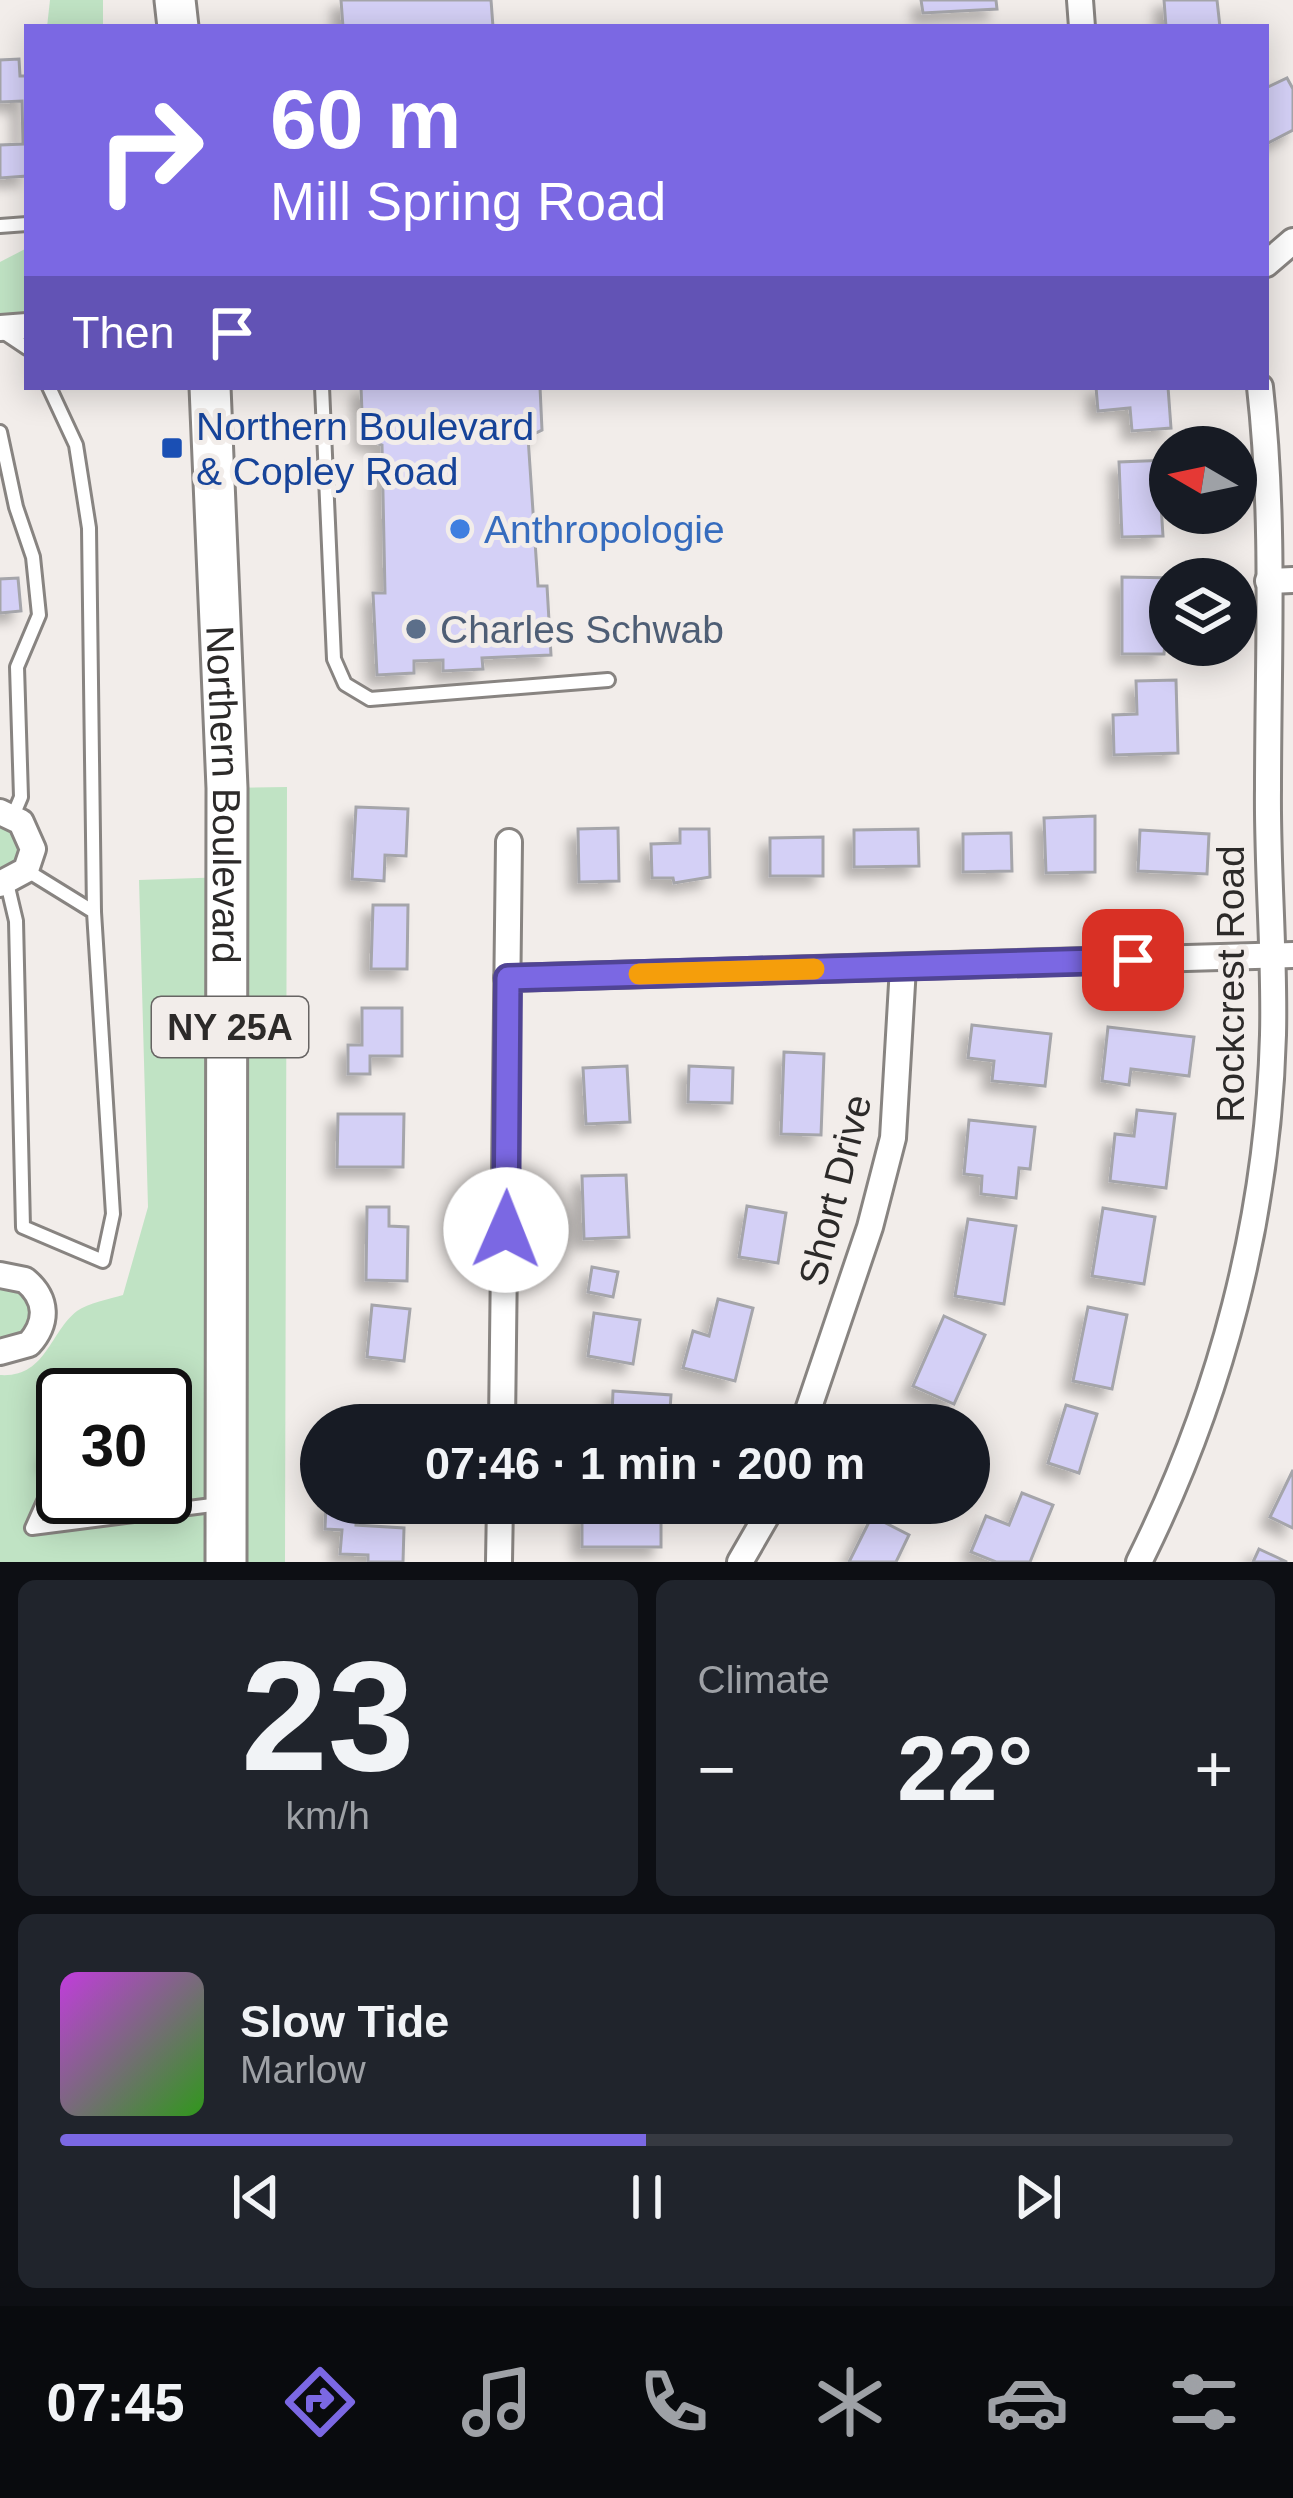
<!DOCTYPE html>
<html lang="en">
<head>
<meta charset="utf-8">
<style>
  body { margin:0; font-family:Arial,sans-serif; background:#20242c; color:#f1f3f6; height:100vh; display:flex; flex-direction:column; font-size:45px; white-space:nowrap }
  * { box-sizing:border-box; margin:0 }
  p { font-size:39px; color:#9ea1a6 }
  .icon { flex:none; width:66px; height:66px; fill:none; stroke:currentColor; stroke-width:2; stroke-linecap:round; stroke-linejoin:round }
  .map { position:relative; height:1562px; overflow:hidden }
  .drawer { display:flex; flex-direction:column; gap:18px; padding:18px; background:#0d0f14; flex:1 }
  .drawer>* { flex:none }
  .hud { position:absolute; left:24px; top:24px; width:1245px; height:366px; border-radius:0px; box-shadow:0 6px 30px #0003; background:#7b68e3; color:#fff; overflow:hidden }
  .needle { width:78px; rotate:279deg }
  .controls { position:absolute; left:1149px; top:426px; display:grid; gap:24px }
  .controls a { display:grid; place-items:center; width:108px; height:108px; border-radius:50%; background:#171b24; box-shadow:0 6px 30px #0003; font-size:60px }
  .speed { position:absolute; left:36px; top:1368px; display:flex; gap:24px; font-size:60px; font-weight:700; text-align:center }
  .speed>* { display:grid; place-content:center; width:156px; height:156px; border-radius:50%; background:#171b24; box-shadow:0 6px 30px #0003; line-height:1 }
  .speed .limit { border:6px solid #111; border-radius:18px; background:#fff; color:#111 }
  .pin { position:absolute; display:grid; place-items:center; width:102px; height:102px; color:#fff; margin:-51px; border-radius:24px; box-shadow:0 6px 18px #0006 }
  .me { position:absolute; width:132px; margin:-66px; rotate:1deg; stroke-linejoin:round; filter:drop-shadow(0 0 9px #0008) }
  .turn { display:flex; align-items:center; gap:42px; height:252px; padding:0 48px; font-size:54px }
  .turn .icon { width:156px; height:156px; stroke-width:2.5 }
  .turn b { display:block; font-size:84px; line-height:102px }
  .then { display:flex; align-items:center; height:114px; padding:0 48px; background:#0003; gap:24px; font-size:45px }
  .big { font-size:90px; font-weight:700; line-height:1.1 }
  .drawer .widget { flex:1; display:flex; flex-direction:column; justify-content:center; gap:18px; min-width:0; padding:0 42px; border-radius:18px; background:#20242c }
  .drawer .dial { align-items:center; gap:0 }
  .dial b { font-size:156px; line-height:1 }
  .song { display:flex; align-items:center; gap:36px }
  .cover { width:144px; height:144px; border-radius:18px; background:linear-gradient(135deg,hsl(290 70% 55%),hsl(110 70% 35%)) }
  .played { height:12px; border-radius:6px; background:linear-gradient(90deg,#7b68e3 50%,#363941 50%) }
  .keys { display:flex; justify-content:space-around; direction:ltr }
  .heat { display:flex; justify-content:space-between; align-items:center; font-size:66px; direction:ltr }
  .drawer .tiles { flex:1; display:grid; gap:18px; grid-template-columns:1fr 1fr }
  .widget:last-child { grid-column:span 2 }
  .trip { position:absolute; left:300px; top:1404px; width:690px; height:120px; border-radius:60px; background:#171b24; box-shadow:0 6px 30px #0003; font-weight:700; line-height:120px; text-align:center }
  .tab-bar { display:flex; height:192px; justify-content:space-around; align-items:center; background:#090b0e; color:#9ea1a6 }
  .tab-bar .icon { width:84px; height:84px }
  .tab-bar .selected { color:#7b68e3 }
  .tab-bar b { font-size:54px; color:#f1f3f6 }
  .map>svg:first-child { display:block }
  .green { fill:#c0e3c4; fill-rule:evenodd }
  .building { fill:#d4d0f6; stroke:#a5a5aa; stroke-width:3; filter:url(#shadow) }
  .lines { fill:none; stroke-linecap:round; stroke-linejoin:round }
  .service-casing { stroke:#888481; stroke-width:18 }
  .minor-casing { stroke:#888481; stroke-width:30 }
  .primary-casing { stroke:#888481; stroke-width:45 }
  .service { stroke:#fff; stroke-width:12 }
  .minor { stroke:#fff; stroke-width:24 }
  .primary { stroke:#fff; stroke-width:39 }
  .route-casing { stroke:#504494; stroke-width:30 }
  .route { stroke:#7b68e3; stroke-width:21 }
  .slow { stroke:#f59e0b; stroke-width:21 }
  .transit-dot { fill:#1a4fb4; stroke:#f2edea; stroke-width:4.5 }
  .shop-dot { fill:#3f7fe0; stroke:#f2edea; stroke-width:4.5 }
  .service-dot { fill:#5c6f8a; stroke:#f2edea; stroke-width:4.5 }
  .labels { text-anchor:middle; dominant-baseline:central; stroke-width:10; stroke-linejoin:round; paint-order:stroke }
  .shield { fill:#f2edea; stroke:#676463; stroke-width:3 }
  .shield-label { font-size:36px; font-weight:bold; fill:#2c2a29 }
  .transit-label { font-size:39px; fill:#164399; stroke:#f2edea; text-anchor:start }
  .shop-label { font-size:39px; fill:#366cbe; stroke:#f2edea; text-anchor:start }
  .service-label { font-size:39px; fill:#4e5e75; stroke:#f2edea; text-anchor:start }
  .street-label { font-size:39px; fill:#2c2a29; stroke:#f2edea }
</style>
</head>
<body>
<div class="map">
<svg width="1293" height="1562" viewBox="0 0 1293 1562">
  <defs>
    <filter id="shadow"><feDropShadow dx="-9" dy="9" stdDeviation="6" flood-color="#0004"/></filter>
  </defs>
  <rect width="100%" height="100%" fill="#f2edea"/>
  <!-- green -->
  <g class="green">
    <polygon points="50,0 103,0 103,27 47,27"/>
    <polygon points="27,248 27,319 0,320 0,262"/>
    <path d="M287,787L285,1562H0V1375C46,1378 49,1333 77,1311C88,1303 110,1299 123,1295L148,1207L139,880L228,877L227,788ZM63,1395H165V1497H63Z"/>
    <polygon points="0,812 33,849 0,884"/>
    <polygon points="0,1275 14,1275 43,1322 0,1352"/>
  </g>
  <!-- building -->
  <g class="building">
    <polygon points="341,0 491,0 493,27 343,27"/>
    <polygon points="921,0 996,0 997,9 923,13"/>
    <polygon points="1164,0 1217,0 1220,27 1166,27"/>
    <polygon points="19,59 20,76 27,76 27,176 0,178 0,145 23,144 22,101 0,102 0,60"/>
    <polygon points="1287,78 1293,89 1293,130 1266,144 1266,88"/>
    <polygon points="361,387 540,387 542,430 528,437 538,586 547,586 551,655 482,658 483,669 443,671 443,660 414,661 414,673 377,675 373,593 385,593 382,445 363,439"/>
    <polygon points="1096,387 1168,387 1171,428 1132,431 1130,408 1098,411"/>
    <polygon points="1170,460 1170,505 1161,505 1163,536 1122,537 1119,462"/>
    <polygon points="1122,577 1177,578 1170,579 1164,654 1122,654"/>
    <polygon points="18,578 21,611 0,613 0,579"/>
    <polygon points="1176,680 1178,753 1114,755 1113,715 1137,714 1136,681"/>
    <polygon points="356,807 408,809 406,856 385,855 384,881 352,879"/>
    <polygon points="1095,816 1095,872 1046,873 1044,818"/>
    <polygon points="618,828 619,881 579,882 578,829"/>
    <polygon points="680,829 709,829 710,877 674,883 673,878 652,878 651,844 680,843"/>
    <polygon points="918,829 919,866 854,867 854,830"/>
    <polygon points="1140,830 1209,834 1207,874 1138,871"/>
    <polygon points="1011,833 1012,871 963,872 963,834"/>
    <polygon points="823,837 823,876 770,876 770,838"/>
    <polygon points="373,905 408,905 407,969 371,969"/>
    <polygon points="362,1008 402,1008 402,1056 370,1056 370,1074 348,1074 348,1045 362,1045"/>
    <polygon points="972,1025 1051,1034 1045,1086 992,1081 994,1061 968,1058"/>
    <polygon points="1108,1027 1194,1037 1189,1076 1131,1069 1129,1085 1102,1081"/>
    <polygon points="784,1052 824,1054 821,1135 781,1134"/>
    <polygon points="627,1066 630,1122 586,1124 583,1068"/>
    <polygon points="689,1066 733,1068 732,1103 688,1102"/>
    <polygon points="1137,1110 1175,1114 1166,1188 1110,1181 1115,1134 1134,1136"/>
    <polygon points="338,1114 404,1114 403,1167 337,1167"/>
    <polygon points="969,1120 1035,1127 1030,1169 1019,1168 1016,1198 981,1194 982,1176 964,1174"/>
    <polygon points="626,1175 629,1237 584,1239 582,1176"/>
    <polygon points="747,1206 786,1213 778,1263 739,1257"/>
    <polygon points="367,1207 389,1207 389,1226 408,1227 407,1281 366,1280"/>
    <polygon points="1103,1208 1155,1217 1144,1284 1092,1276"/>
    <polygon points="968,1219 1016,1226 1004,1304 955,1296"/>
    <polygon points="592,1267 618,1272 613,1297 588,1292"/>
    <polygon points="718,1299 753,1308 735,1381 683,1368 693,1331 709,1336"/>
    <polygon points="372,1305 410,1309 404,1361 367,1357"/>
    <polygon points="1088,1307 1127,1315 1112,1389 1073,1381"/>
    <polygon points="594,1313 640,1320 633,1364 588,1356"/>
    <polygon points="944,1316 985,1335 954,1404 913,1386"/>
    <polygon points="103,1374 141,1395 92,1395"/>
    <polygon points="613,1391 671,1395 669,1425 622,1425 623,1416 612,1415"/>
    <polygon points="1066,1405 1097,1414 1079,1473 1048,1463"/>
    <polygon points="378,1410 413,1413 412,1425 377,1425"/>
    <polygon points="63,1430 63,1468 47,1460"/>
    <polygon points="1293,1470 1293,1528 1270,1517"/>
    <polygon points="1022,1493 1053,1505 1030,1562 996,1562 971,1552 986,1516 1009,1525"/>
    <polygon points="326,1503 357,1503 356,1525 404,1528 403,1562 368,1562 368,1555 340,1554 342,1530 325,1529"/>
    <polygon points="661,1511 661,1547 582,1547 582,1512"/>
    <polygon points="872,1516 909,1535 896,1562 849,1562"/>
    <polygon points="1259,1549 1287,1562 1253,1562"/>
  </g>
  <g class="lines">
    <defs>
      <g id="service">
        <polyline points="0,226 27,224"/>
        <polyline points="3,332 27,348"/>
        <polyline points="49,387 76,445 89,528 94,912"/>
        <polyline points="322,387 334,659 345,684 370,699 608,680"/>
        <polyline points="0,432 16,507 33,557 39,615 17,667 21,797 13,816"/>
        <polyline points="7,883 16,921 23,1227 103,1261 113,1214 94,912 26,870"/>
        <polyline points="45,1499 32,1528 220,1504"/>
      </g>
      <g id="minor">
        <polyline points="1080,0 1082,27"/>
        <polyline points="1266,264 1293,241"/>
        <polyline points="0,328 27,326"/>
        <polyline points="1268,581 1293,580"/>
        <polyline points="0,812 21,822 33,849 26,870 0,884"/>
        <polyline points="507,978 1293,955"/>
        <path d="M0,1275L25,1280C48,1299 48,1323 29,1344L0,1352"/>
        <polyline points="502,1425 509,842"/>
        <polyline points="803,1425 870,1227 893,1138 903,967"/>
        <polyline points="499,1562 500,1503"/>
        <polyline points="740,1562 774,1503"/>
        <path d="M1139,1562C1221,1398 1268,1219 1273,1035C1275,953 1267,871 1268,789C1268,655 1275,520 1260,387"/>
      </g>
      <g id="primary">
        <polyline points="175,0 178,27"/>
        <path id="s1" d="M210,387L227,788L226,1562"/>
      </g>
    </defs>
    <!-- service casing -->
    <use href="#service" class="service-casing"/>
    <!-- minor casing -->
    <use href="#minor" class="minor-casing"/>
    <!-- primary casing -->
    <use href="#primary" class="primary-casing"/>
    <!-- service -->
    <use href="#service" class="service"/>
    <!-- minor -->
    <use href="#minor" class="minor"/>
    <!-- primary -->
    <use href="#primary" class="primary"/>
  </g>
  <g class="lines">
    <defs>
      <polyline id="route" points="506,1230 508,978 1133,960"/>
    </defs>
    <!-- route casing -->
    <use href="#route" class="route-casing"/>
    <!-- route -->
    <use href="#route" class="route"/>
    <!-- slow -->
    <polyline class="slow" points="639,974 814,969"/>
  </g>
  <!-- markers -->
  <rect class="transit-dot" x="160" y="436" width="24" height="24" rx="6"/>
  <circle class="shop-dot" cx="460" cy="529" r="12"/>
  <circle class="service-dot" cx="416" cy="629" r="12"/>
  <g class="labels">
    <!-- shield labels -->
    <rect class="shield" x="152" y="997" width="156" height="60" rx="9"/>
    <g class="shield-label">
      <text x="230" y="1027">NY 25A</text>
    </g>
    <!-- transit labels -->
    <g class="transit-label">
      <text x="196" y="426">Northern Boulevard<tspan x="196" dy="45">&amp; Copley Road</tspan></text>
    </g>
    <!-- shop labels -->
    <g class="shop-label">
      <text x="484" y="529">Anthropologie</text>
    </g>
    <!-- service labels -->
    <g class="service-label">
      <text x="440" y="629">Charles Schwab</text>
    </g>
    <!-- street labels -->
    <g class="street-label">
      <text stroke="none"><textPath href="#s1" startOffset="408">Northern Boulevard</textPath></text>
      <text transform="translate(1230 984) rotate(-90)">Rockcrest Road</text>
      <text transform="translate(835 1190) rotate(-76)">Short Drive</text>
    </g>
  </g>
</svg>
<div class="controls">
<a><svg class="needle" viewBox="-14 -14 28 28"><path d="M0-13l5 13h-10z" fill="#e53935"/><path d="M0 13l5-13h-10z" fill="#9ea1a6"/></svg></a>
<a><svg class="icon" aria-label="layers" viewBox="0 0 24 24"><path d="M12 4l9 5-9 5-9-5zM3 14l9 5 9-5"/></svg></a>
</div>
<div class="speed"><div class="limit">30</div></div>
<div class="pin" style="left:1133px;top:960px;background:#d93025"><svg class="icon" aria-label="arrive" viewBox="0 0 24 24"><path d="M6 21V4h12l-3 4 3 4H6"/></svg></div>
<svg class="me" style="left:506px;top:1230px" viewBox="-20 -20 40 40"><circle r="19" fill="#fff"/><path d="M0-13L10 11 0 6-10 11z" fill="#7b68e3"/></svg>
<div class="trip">07:46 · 1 min · 200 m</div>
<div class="hud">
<div class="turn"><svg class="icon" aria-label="right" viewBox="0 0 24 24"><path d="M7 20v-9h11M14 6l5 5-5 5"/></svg><div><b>60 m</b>Mill Spring Road</div></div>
<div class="then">Then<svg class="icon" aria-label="arrive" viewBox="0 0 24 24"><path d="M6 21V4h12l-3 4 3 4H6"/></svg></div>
</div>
</div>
<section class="drawer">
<div class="tiles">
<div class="widget dial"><b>23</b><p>km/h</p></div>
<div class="widget"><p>Climate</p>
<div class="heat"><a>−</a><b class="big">22°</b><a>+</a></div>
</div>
<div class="widget">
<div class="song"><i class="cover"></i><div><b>Slow Tide</b><p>Marlow</p></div></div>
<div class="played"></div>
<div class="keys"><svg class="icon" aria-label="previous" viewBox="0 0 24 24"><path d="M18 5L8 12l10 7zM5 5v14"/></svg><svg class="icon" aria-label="pause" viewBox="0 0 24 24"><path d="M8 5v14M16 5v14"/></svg><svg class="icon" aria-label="next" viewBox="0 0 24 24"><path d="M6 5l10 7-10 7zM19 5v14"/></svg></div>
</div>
</div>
</section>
<nav class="tab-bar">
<b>07:45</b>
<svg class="icon selected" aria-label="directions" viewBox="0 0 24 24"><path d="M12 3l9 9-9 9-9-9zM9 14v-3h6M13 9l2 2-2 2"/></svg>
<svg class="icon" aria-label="music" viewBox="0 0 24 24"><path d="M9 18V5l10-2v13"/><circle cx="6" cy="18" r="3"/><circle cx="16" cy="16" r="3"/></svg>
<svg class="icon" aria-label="phone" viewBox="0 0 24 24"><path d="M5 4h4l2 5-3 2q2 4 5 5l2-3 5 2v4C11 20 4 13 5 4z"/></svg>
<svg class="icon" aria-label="climate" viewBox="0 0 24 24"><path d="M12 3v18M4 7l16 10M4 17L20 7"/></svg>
<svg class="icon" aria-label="car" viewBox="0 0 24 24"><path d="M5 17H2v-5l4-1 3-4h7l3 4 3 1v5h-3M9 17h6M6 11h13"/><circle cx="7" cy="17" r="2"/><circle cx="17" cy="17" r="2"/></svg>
<svg class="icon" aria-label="filters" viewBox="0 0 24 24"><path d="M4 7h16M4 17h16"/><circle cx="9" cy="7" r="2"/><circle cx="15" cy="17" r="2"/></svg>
</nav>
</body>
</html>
